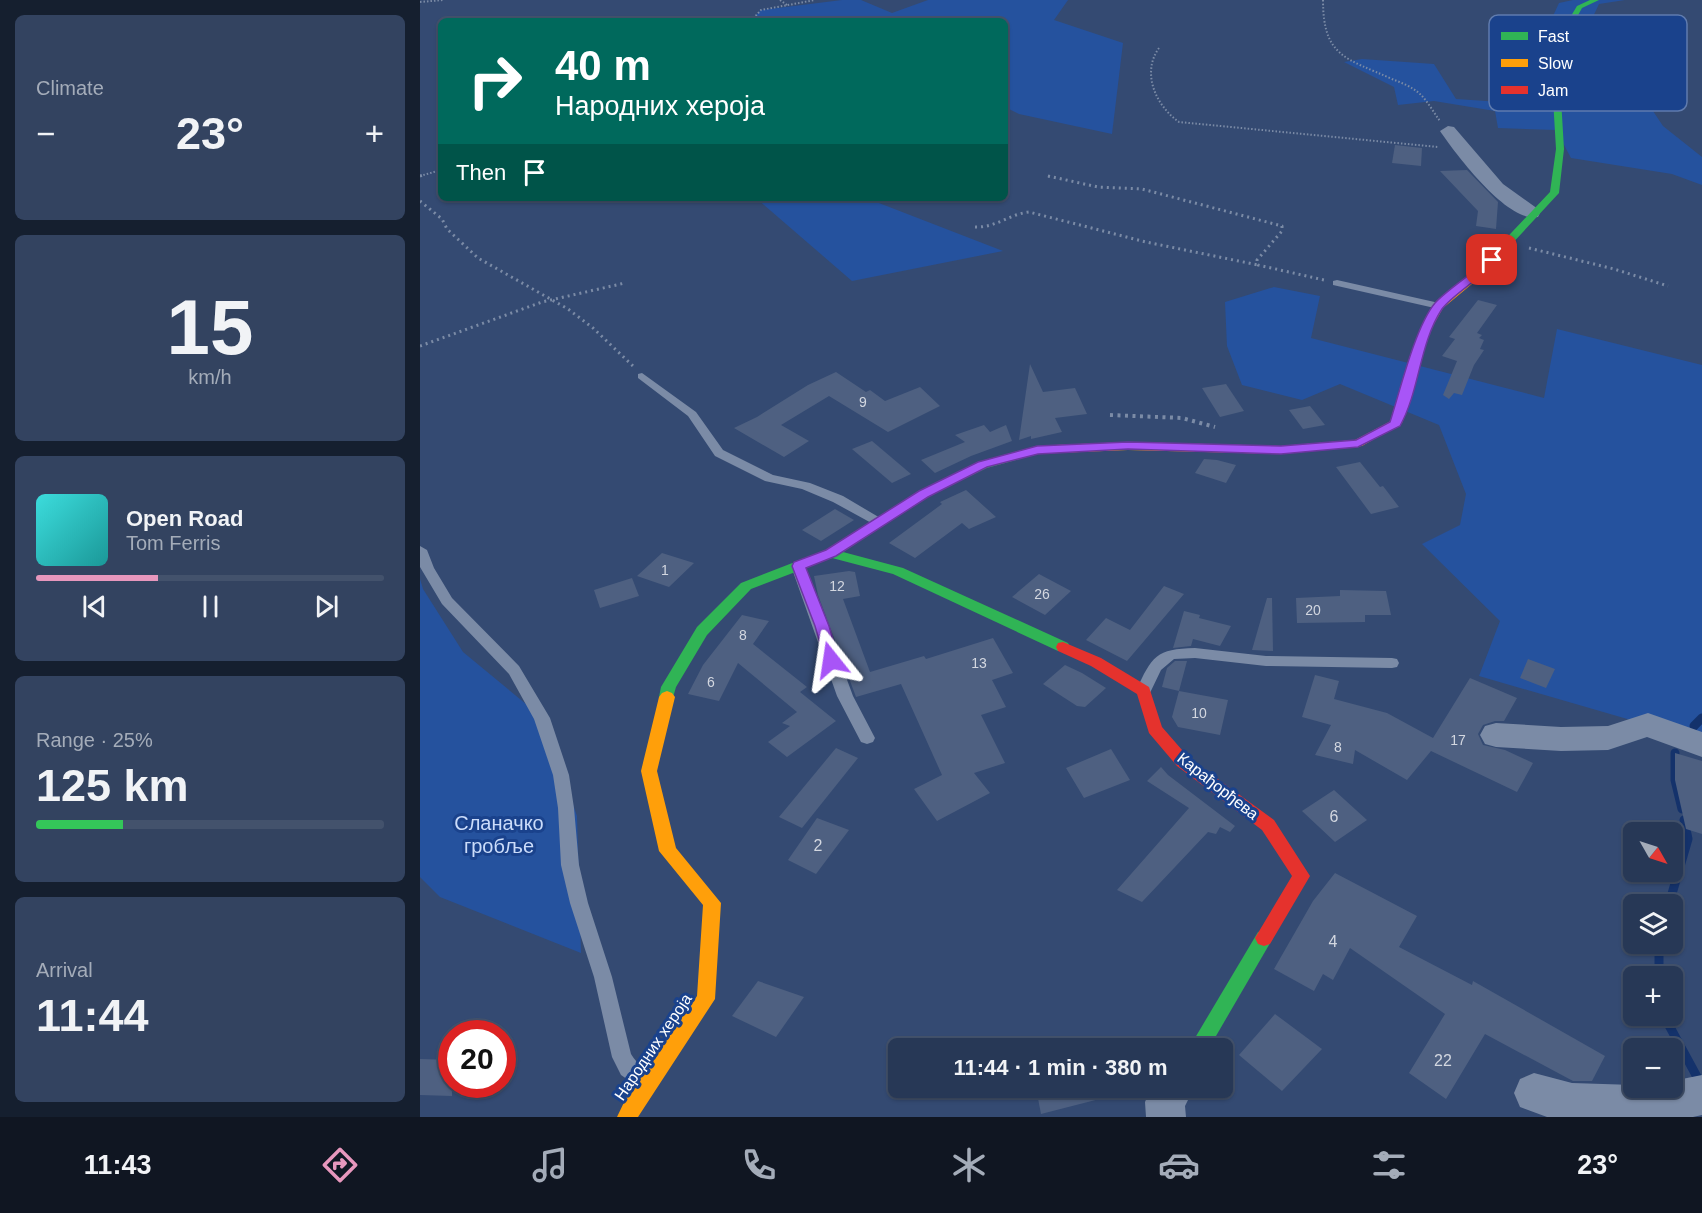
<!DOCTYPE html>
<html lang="en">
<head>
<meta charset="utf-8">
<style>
  body { margin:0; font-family:Helvetica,sans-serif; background:#334360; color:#f1f3f6; height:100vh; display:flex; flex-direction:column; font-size:22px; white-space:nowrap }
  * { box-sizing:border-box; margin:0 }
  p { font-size:20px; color:#a4acb9 }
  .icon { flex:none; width:33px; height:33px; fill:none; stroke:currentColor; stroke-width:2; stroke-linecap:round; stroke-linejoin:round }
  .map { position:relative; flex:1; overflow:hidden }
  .drawer { display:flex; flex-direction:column; gap:15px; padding:15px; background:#151f2f; width:420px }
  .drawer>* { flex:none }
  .top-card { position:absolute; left:18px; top:18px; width:570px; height:183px; border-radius:9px; box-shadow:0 2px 4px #0004,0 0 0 2px #43526c; background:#00695c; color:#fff; overflow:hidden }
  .needle { width:39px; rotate:129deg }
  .tools { position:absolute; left:1203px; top:822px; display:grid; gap:12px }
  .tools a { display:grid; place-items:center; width:60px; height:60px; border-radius:9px; background:#273856; box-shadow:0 2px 4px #0004,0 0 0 2px #43526c; font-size:30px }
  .speed { position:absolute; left:18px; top:1020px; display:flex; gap:12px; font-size:30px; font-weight:700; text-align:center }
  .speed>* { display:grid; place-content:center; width:78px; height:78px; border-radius:50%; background:#273856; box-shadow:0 2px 4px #0004,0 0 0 2px #43526c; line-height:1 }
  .speed .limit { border:9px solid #d22; background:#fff; color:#111 }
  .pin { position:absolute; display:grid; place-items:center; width:51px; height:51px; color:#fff; margin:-26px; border-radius:12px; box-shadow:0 3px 9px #0006 }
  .me { position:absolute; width:66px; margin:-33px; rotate:345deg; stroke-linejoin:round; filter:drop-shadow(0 0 4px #0008) }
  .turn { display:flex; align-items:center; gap:21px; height:126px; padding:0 18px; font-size:27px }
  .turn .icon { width:78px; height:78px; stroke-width:2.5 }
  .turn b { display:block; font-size:42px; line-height:51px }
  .then { display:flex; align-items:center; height:57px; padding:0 18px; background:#0003; gap:12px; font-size:22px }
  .big { font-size:45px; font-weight:800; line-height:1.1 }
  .drawer .card { flex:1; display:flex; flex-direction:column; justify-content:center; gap:9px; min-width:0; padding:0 21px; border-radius:9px; background:#334360 }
  .drawer .dial { align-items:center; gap:0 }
  .dial b { font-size:78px; line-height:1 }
  .song { display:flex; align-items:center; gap:18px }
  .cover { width:72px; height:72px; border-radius:9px; background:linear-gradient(135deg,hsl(180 70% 55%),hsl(180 70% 35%)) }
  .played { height:6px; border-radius:3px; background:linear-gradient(90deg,#e797bd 35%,#43526c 35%) }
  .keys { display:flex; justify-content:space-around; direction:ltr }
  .heat { display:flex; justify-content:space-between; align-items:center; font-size:33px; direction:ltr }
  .charge { height:9px; border-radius:4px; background:linear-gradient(90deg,#34c759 25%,#43526c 0) }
  .trip { position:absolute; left:468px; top:1038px; width:345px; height:60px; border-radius:9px; background:#273856; box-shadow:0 2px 4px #0004,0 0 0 2px #43526c; font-weight:800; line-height:60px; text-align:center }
  .tab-bar { display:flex; height:96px; justify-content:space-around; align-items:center; background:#101622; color:#a4acb9 }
  .tab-bar .icon { width:42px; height:42px }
  .tab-bar .current { color:#e797bd }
  .tab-bar b { font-size:27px; color:#f1f3f6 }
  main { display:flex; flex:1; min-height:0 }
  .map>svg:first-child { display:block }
  .green { fill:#25529e }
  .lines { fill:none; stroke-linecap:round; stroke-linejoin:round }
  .stream { stroke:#14326b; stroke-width:9 }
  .building { fill:#4e6081 }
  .path-far2 { stroke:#7b8ba6; stroke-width:2; stroke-dasharray:1.5 2; stroke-linecap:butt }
  .path-far1 { stroke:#7b8ba6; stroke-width:3; stroke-dasharray:2 4; stroke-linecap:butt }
  .path { stroke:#7b8ba6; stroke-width:4; stroke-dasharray:3 4.5; stroke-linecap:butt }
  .lane { fill:#7b8ba6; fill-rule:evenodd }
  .street { fill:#7b8ba6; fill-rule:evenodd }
  .fast { fill:#30b455; fill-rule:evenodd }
  .slow { fill:#ff9f0a; fill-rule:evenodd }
  .jam { fill:#e5322d; fill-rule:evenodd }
  .route { fill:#a855f7; stroke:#6d37a1; stroke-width:1.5 }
  .labels { text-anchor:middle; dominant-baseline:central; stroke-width:6; stroke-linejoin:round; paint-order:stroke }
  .number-label { font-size:14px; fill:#d3d7e0 }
  .street-label { font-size:16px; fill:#fff; stroke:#1a428c }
  .near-number-label { font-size:16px; fill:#d3d7e0 }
  .near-park-label { font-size:20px; fill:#cbdcfa; stroke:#1a428c }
  .key { fill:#1a428c; stroke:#5f7bae; stroke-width:1.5 }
  .key-label { font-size:16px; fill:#fff }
</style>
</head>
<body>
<main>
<section class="drawer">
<div class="card"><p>Climate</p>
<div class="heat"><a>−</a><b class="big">23°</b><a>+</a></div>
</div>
<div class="card dial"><b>15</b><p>km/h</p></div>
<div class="card">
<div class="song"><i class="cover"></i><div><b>Open Road</b><p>Tom Ferris</p></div></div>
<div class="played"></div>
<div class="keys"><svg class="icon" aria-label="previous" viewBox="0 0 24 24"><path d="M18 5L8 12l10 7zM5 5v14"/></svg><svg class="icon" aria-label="pause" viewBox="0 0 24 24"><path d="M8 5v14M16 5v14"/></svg><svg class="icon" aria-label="next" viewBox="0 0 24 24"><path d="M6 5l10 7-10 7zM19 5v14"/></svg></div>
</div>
<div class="card"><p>Range · 25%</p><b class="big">125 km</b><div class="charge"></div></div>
<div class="card"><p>Arrival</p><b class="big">11:44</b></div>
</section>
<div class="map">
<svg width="1282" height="1117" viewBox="0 0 1282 1117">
  <rect width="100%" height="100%" fill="#344a72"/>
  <!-- green -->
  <g class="green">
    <polygon points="422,0 441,0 472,13 508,0 648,0 634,20 703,43 692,134 599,114 585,107 585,21 331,20 341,10"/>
    <polygon points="1153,0 1205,0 1179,4 1171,21 1157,37 1158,65 1148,103 1233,111 1243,126 1282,157 1282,185 1252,174 1151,158 1136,130 1078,128 1075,111 1014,101 978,105 974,87 924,62 942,59 1014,64 1036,99 1096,103 1124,68 1122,40 1139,3"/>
    <polygon points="336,198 446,198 583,251 432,281"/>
    <polygon points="854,287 900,296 891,338 1124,398 1137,329 1282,365 1282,745 1228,725 1059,676 1080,621 1002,544 1040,525 1046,494 1019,425 920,384 882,400 822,385 807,346 805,302"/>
    <polygon points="0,579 3,589 43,652 123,718 157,816 161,953 20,897 0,877"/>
  </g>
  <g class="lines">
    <!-- stream -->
    <g class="stream">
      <polyline points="1274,726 1282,718"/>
      <polyline points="1255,753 1255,780 1262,809"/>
      <polyline points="1249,904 1268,839 1264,820"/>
      <polyline points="1239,944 1239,976"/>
      <polyline points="1244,1016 1282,1086"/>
    </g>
  </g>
  <!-- building -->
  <g class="building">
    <polygon points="975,145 1002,148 1001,166 972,163"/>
    <polygon points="1047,170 1078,202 1076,229 1056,226 1058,211 1020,171"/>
    <polygon points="1058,300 1077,305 1057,333 1062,335 1059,338 1064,340 1060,349 1064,350 1054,365 1042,395 1034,393 1029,399 1023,395 1037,361 1022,356 1035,339 1029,337"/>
    <polygon points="610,364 623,392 655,388 667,414 635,418 642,432 611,439 611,436 599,440"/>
    <polygon points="416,372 446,392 450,390 465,401 500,387 520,406 468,432 409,396 361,425 389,441 364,457 314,428 337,417 388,385"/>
    <polygon points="806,384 824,411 800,417 782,388"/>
    <polygon points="890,406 905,425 883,429 869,410"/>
    <polygon points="564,425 570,432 586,425 592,441 551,456 515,473 501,460 545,442 535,435"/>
    <polygon points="452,441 491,474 472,483 432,449"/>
    <polygon points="784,459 797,460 816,465 806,483 775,473"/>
    <polygon points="940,462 960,487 963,486 979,507 951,514 916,467"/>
    <polygon points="546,490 576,517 549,529 542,523 495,558 469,543 522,504 520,502"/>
    <polygon points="415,509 434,520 401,541 382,530"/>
    <polygon points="242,553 274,563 249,587 217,576"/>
    <polygon points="429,571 435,572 440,596 423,599 450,672 504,656 506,659 573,638 593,673 572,680 586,707 561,715 585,763 554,773 570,793 517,821 494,789 522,775 481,684 436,697 398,595 394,576"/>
    <polygon points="619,574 651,591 625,615 592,597"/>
    <polygon points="212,578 219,596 180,608 174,590"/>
    <polygon points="744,586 764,594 707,661 666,640 686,618 710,630"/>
    <polygon points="920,590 966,591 971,615 945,615 945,622 877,623 876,598 920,596"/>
    <polygon points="847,598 852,598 853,651 832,650"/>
    <polygon points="764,611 780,615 779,618 811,626 800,646 773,639 771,646 753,648"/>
    <polygon points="322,615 349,621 333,644 387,687 380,692 416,721 367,757 348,742 370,726 362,723 377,712 318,663 299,701 268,694 283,665"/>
    <polygon points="1108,659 1135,669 1126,688 1100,678"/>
    <polygon points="755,661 767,661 759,691 742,687 747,668"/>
    <polygon points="645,665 662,673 686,688 665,707 657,706 623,684"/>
    <polygon points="895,675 919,681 914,699 967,713 1013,738 1050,678 1097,698 1084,721 1075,721 1063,725 1058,734 1063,745 1085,750 1113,763 1097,792 1011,751 987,780 935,750 933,764 895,755 911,725 882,717"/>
    <polygon points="759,691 808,700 800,735 758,727 752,717"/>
    <polygon points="416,748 438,758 382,828 359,817"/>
    <polygon points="691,749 710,780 664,798 646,768"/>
    <polygon points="1255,753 1282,761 1282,834 1266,829 1255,780"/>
    <polygon points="741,767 748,775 815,826 810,832 800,827 796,834 788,832 722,902 697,890 769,808 727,781"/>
    <polygon points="914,790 947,820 915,842 882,811"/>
    <polygon points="397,818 429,830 396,874 368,860"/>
    <polygon points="915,873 997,916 979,947 1052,985 1053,981 1185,1056 1172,1081 1153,1081 1065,1034 1026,1099 989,1073 1025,1014 930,948 913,980 903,974 894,991 854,969 893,901"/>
    <polygon points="338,981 384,997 356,1037 312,1016"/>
    <polygon points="855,1014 902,1049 862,1091 819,1055"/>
    <polygon points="0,1059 32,1060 32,1096 0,1095"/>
    <polygon points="616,1088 698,1088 699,1094 621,1114"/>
  </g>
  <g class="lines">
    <!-- path-far2 -->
    <g class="path-far2">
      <polyline points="360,0 367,5"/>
      <path d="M903,0C903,57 926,58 972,79C982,83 993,87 1001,95C1008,102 1014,113 1020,121"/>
      <polyline points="0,2 23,0"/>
      <polyline points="331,21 341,10 395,0"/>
      <path d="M739,48C721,73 736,106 759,122L1018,147"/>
      <polyline points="0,176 21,170"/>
      <polyline points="628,176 631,177"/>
    </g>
    <!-- path-far1 -->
    <g class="path-far1">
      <polyline points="0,176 3,175"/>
      <polyline points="628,176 678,187 722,189 862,226 862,231 837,260 838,265 904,280"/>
      <polyline points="0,201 22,219 27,229 58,258 148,309 173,328 213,366"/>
      <path d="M555,227C575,228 590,214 609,212L726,242L838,265"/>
      <polyline points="1109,248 1194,269 1248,286"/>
      <polyline points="0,346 122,302 205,283"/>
    </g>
    <!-- path -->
    <polyline class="path" points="690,415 762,418 795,427"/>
    <!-- lane -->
    <g class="lane">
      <polygon points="917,280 1019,303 1024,306 1019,309 913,285 913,281"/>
      <polygon points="222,373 276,412 303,450 353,475 390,483 423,496 467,522 465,525 455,525 413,502 382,489 345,481 295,456 268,416 218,378 218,374"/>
      <path d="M0,546L7,550L14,568L32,598L99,666L130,718L149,775L154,808L159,865L168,903L192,977L211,1054C217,1065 228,1069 233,1080L230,1087L223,1090L201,1075L192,1057L174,977L150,903L141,865L138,808L133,775L114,719L89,674L22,604L0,567Z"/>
      <polygon points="378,561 385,566 433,696 455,738 453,742 447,744 441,742 417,696 371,566"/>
      <path d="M775,648L846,656L972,658L977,659L979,663L977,667L972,668L846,666L775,658L754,659L741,670L729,695H719L716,691C732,656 736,649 775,648Z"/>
    </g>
    <!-- street -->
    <g class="street">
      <path d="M1028,126L1034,127L1083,184L1118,209L1120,213L1118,217C1088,224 1035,153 1020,131Z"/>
      <polygon points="1228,713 1282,732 1282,757 1227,737 1188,750 1141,751 1076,747 1065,744 1060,735 1065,726 1076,723 1141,727 1188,726"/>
      <polygon points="1114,1073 1152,1083 1214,1085 1214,1088 1252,1088 1252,1081 1282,1075 1282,1115 1273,1117 1127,1117 1100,1107 1094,1093 1100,1079"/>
      <polygon points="731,1088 774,1088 765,1106 766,1117 726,1117 725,1102"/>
    </g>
    <!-- fast -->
    <g class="fast">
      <polygon points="1170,0 1179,0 1162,8 1141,46 1139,65 1144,149 1139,193 1064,274 1056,274 1056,270 1130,192 1136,149 1131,65 1133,46 1157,6"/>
      <polygon points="636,445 642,449 640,452 618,454 567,468 507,497 423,552 483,568 648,643 650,647 648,651 638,651 473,574 412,558 331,589 287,635 256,687 252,701 242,701 239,697 241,687 277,627 321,583 406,550 499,491 559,462 617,446"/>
      <polygon points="844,930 850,932 853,938 789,1048 769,1048 838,932"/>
    </g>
    <!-- slow -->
    <g class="slow">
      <polygon points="1060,269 1064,270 1064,274 1023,308 1010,331 982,423 942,446 861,454 708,450 636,453 630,449 636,445 708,442 861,446 935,440 971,421 1000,331 1014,306"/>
      <polygon points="247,691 252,693 255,697 237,771 256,848 301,903 295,999 218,1117 197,1117 208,1094 277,996 283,905 239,851 221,771 239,697 242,693"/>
    </g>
    <!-- jam -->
    <polygon class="jam" points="643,642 681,658 729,687 742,727 769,758 854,820 890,876 850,944 844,946 838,944 835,938 872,876 842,830 757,766 729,733 717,694 671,666 638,651 636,647 638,643"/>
  </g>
  <!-- route -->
  <path class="route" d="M1069,258L1077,260C1062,278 1033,294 1022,309C999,344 1000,390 980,426L938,447L861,454L708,449L618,454L567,467L508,497L416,556L386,568L409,626L419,660L417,664H406L395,626L372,566L374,562L406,550L499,491L558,462L617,446L708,442L861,446L936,440L970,422C980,391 995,327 1015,303C1029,288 1053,274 1069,258Z"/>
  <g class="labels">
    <!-- number labels -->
    <g class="number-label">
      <text x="443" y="402">9</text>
      <text x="245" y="570">1</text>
      <text x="417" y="586">12</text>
      <text x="622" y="594">26</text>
      <text x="893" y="610">20</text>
      <text x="323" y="635">8</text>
      <text x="559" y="663">13</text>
      <text x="291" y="682">6</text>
      <text x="779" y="713">10</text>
      <text x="1038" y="740">17</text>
      <text x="918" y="747">8</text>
    </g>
    <!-- street labels -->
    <g class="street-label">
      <text transform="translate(798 786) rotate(38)">Карађорђева</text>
      <text transform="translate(233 1047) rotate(-56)">Народних хероја</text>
    </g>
    <!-- near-number labels -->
    <g class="near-number-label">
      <text x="914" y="816">6</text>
      <text x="398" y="845">2</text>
      <text x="913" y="941">4</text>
      <text x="1023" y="1060">22</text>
    </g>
    <!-- near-park labels -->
    <g class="near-park-label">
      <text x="79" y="823">Сланачко<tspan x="79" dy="23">гробље</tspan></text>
    </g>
  </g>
  <!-- legend -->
  <rect x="1069" y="15" width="198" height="96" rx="9" class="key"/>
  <rect x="1081" y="32" width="27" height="8" fill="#30b455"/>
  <rect x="1081" y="59" width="27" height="8" fill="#ff9f0a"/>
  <rect x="1081" y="86" width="27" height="8" fill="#e5322d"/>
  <g class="key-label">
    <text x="1118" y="42">Fast</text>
    <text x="1118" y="69">Slow</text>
    <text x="1118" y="96">Jam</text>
  </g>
</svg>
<div class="tools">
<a><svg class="needle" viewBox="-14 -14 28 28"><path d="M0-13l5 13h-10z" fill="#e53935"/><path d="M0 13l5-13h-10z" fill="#a4acb9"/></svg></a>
<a><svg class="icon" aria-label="layers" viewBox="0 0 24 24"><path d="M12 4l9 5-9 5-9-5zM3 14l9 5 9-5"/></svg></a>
<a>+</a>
<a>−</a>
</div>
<div class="speed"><div class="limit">20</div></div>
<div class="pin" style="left:1072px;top:260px;background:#d93025"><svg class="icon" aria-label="arrive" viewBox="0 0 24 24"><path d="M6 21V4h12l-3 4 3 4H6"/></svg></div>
<svg class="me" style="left:411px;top:660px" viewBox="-20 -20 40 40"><path d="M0-17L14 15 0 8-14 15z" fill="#a855f7" stroke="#fff" stroke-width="4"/></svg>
<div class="trip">11:44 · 1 min · 380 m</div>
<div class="top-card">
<div class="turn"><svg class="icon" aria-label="right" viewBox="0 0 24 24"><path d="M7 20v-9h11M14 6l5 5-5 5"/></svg><div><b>40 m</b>Народних хероја</div></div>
<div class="then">Then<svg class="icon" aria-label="arrive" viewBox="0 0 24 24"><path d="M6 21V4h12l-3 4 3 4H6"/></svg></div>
</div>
</div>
</main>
<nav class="tab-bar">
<b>11:43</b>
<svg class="icon current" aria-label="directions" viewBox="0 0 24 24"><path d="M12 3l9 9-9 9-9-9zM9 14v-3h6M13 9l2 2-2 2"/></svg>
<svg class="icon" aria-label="music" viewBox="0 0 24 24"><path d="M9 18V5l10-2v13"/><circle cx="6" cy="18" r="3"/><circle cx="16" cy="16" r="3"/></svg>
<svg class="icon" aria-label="phone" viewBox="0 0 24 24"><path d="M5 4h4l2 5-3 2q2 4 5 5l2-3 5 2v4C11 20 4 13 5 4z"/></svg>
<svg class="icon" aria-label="climate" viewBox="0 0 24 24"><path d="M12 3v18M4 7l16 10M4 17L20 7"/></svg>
<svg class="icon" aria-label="car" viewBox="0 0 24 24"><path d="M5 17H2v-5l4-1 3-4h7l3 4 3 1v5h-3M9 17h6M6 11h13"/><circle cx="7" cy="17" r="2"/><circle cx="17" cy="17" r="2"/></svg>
<svg class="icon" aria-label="filters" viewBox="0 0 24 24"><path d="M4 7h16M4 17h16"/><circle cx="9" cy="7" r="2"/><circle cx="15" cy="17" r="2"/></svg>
<b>23°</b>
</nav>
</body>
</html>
